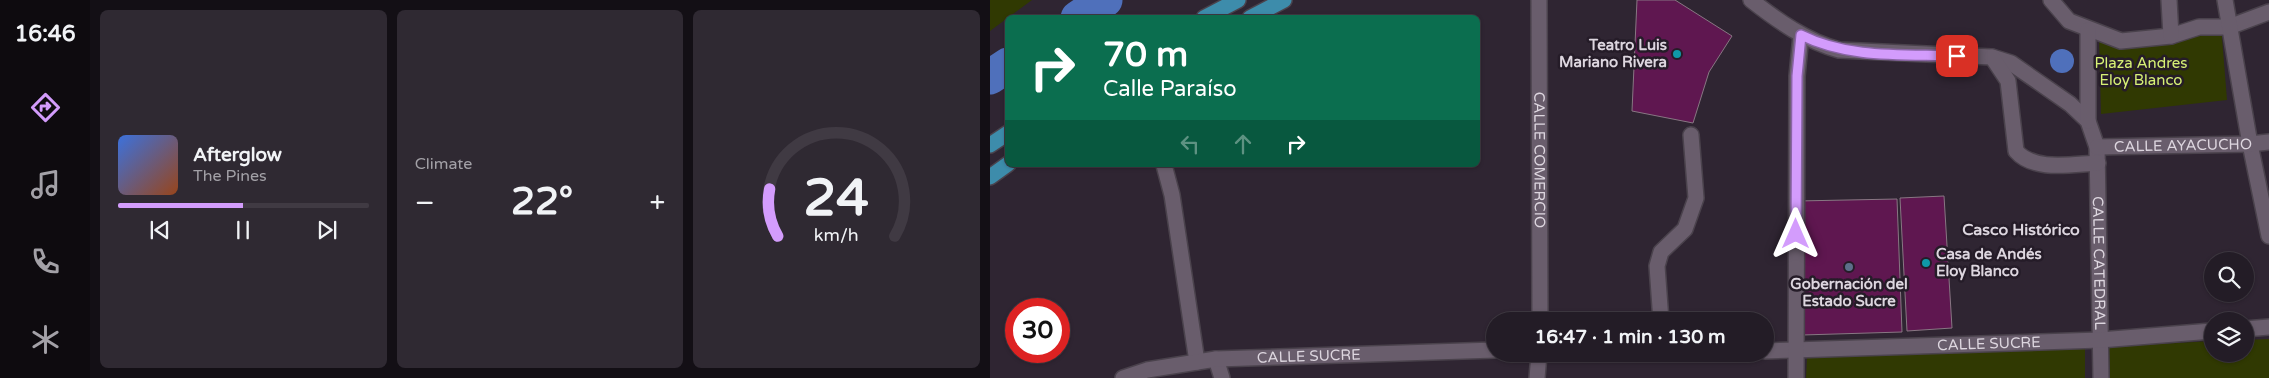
<!DOCTYPE html>
<html lang="en">
<head>
<meta charset="utf-8">
<style>
  body { margin:0; font-family:"Varela Round",sans-serif; background:#2f2932; color:#f1f3f6; height:100vh; display:flex; flex-direction:column; font-size:19px; white-space:nowrap }
  * { box-sizing:border-box; margin:0 }
  p { font-size:16px; color:#a3a1a7 }
  .icon { flex:none; width:28px; height:28px; fill:none; stroke:currentColor; stroke-width:2; stroke-linecap:round; stroke-linejoin:round }
  .map { position:relative; flex:1; overflow:hidden }
  .side { display:flex; flex-direction:column; gap:10px; padding:10px; background:#130f15; width:900px }
  .side>* { flex:none }
  .banner { position:absolute; left:15px; top:15px; width:475px; height:152px; border-radius:8px; box-shadow:0 1px 4px #0004,0 0 0 1px #403a43; background:#0b6e4f; color:#fff; overflow:hidden }
  .tools { position:absolute; left:1214px; top:252px; display:grid; gap:10px }
  .tools a { display:grid; place-items:center; width:50px; height:50px; border-radius:50%; background:#231c26; box-shadow:0 1px 4px #0004,0 0 0 1px #403a43; font-size:25px }
  .speed { position:absolute; left:15px; top:298px; display:flex; gap:10px; font-size:25px; font-weight:700; text-align:center }
  .speed>* { display:grid; place-content:center; width:65px; height:65px; border-radius:50%; background:#231c26; box-shadow:0 1px 4px #0004,0 0 0 1px #403a43; line-height:1 }
  .speed .limit { border:8px solid #d22; background:#fff; color:#111 }
  .pin { position:absolute; display:grid; place-items:center; width:42px; height:42px; color:#fff; margin:-21px; border-radius:10px; box-shadow:0 2px 8px #0006 }
  .me { position:absolute; width:55px; margin:-28px; rotate:0deg; stroke-linejoin:round; filter:drop-shadow(0 0 4px #0008) }
  .turn { display:flex; align-items:center; gap:18px; height:105px; padding:0 15px; font-size:22px }
  .turn .icon { width:65px; height:65px; stroke-width:2.5 }
  .turn b { display:block; font-size:35px; line-height:42px }
  .lanes { display:flex; align-items:center; height:48px; padding:0 15px; background:#0003; justify-content:center; gap:25px; direction:ltr }
  .lanes .off { opacity:.35 }
  .big { font-size:38px; font-weight:700; line-height:1.1 }
  .side .tile { flex:1; display:flex; flex-direction:column; justify-content:center; gap:8px; min-width:0; padding:0 18px; border-radius:8px; background:#2f2932 }
  .side .dial { align-items:center; gap:0 }
  .dial svg { height:130px; overflow:visible; fill:none; stroke:#403a43; stroke-width:7; stroke-linecap:round; text-anchor:middle }
  .dial text { fill:#f1f3f6; stroke:none }
  .song { display:flex; align-items:center; gap:15px }
  .cover { width:60px; height:60px; border-radius:8px; background:linear-gradient(135deg,hsl(220 70% 55%),hsl(20 70% 35%)) }
  .played { height:5px; border-radius:2px; background:linear-gradient(90deg,#d39cfc 50%,#403a43 50%) }
  .keys { display:flex; justify-content:space-around; direction:ltr }
  .heat { display:flex; justify-content:space-between; align-items:center; font-size:28px; direction:ltr }
  .side .tiles { flex:1; display:grid; gap:10px; grid-template-columns:repeat(3,1fr) }
  .trip { position:absolute; left:496px; top:312px; width:288px; height:50px; border-radius:25px; background:#231c26; box-shadow:0 1px 4px #0004,0 0 0 1px #403a43; font-weight:700; line-height:50px; text-align:center }
  main { display:flex; flex:1; min-height:0 }
  .menu { display:flex; flex-direction:column; width:90px; justify-content:space-around; align-items:center; background:#0e0b0f; color:#a3a1a7 }
  .menu .icon { width:35px; height:35px }
  .menu .selected { color:#d39cfc }
  .menu b { font-size:22px; color:#f1f3f6 }
  .map>svg:first-child { display:block }
  .green { fill:#303902 }
  .water { fill:#4f70bb }
  .lines { fill:none; stroke-linecap:round; stroke-linejoin:round }
  .river { stroke:#4f70bb; stroke-width:35 }
  .building { fill:#5f1750; stroke:#887783 }
  .minor-casing { stroke:#4a424c; stroke-width:18 }
  .major-casing { stroke:#4a424c; stroke-width:18 }
  .minor { stroke:#695d6c; stroke-width:15 }
  .major { stroke:#3d8cab; stroke-width:15 }
  .route-casing { stroke:#8965a4; stroke-width:12 }
  .route { stroke:#d39cfc; stroke-width:9 }
  .culture-dot { fill:#0f9aa8; stroke:#251c28; stroke-width:2 }
  .service-dot { fill:#5c6f8a; stroke:#251c28; stroke-width:2 }
  .labels { text-anchor:middle; dominant-baseline:central; stroke-width:5; stroke-linejoin:round; paint-order:stroke }
  .poi-label { font-size:15px; font-weight:bold; fill:#ddd6df; stroke:#251c28; text-anchor:end }
  .park-label { font-size:15px; fill:#d7f175; stroke:#251c28 }
  .street-label { font-size:15px; fill:#ddd6df; stroke:#251c28 }
  .neighbourhood-label { font-size:16px; font-weight:bold; fill:#ddd6df; stroke:#251c28 }
</style>
</head>
<body>
<main>
<nav class="menu">
<b>16:46</b>
<svg class="icon selected" aria-label="directions" viewBox="0 0 24 24"><path d="M12 3l9 9-9 9-9-9zM9 14v-3h6M13 9l2 2-2 2"/></svg>
<svg class="icon" aria-label="music" viewBox="0 0 24 24"><path d="M9 18V5l10-2v13"/><circle cx="6" cy="18" r="3"/><circle cx="16" cy="16" r="3"/></svg>
<svg class="icon" aria-label="phone" viewBox="0 0 24 24"><path d="M5 4h4l2 5-3 2q2 4 5 5l2-3 5 2v4C11 20 4 13 5 4z"/></svg>
<svg class="icon" aria-label="climate" viewBox="0 0 24 24"><path d="M12 3v18M4 7l16 10M4 17L20 7"/></svg>
</nav>
<section class="side">
<div class="tiles">
<div class="tile">
<div class="song"><i class="cover"></i><div><b>Afterglow</b><p>The Pines</p></div></div>
<div class="played"></div>
<div class="keys"><svg class="icon" aria-label="previous" viewBox="0 0 24 24"><path d="M18 5L8 12l10 7zM5 5v14"/></svg><svg class="icon" aria-label="pause" viewBox="0 0 24 24"><path d="M8 5v14M16 5v14"/></svg><svg class="icon" aria-label="next" viewBox="0 0 24 24"><path d="M6 5l10 7-10 7zM19 5v14"/></svg></div>
</div>
<div class="tile"><p>Climate</p>
<div class="heat"><a>−</a><b class="big">22°</b><a>+</a></div>
</div>
<div class="tile dial"><svg viewBox="0 0 100 80">
<path d="M14 69A42 42 0 1 1 86 69"/>
<path d="M14 69A42 42 0 0 1 9 40" stroke="#d39cfc"/>
<text x="50" y="56" font-size="32" font-weight="700">24</text>
<text x="50" y="72" font-size="11">km/h</text>
</svg></div>
</div>
</section>
<div class="map">
<svg width="1279" height="378" viewBox="0 0 1279 378">
  <rect width="100%" height="100%" fill="#2f2532"/>
  <!-- green -->
  <g class="green">
    <polygon points="0,0 42,0 0,31"/>
    <polygon points="1231,25 1237,100 1111,114 1109,38"/>
    <polygon points="1279,339 1279,378 1120,378 1119,347 1222,341 1222,354 1255,354 1255,340"/>
    <polygon points="1095,348 1095,378 816,378 817,358"/>
  </g>
  <!-- water -->
  <circle class="water" cx="1072" cy="61" r="12"/>
  <g class="lines">
    <!-- river -->
    <g class="river">
      <polyline points="88,18 115,0"/>
      <polyline points="0,77 18,65"/>
    </g>
  </g>
  <!-- building -->
  <g class="building">
    <polygon points="647,0 685,0 742,36 719,72 703,123 642,111"/>
    <polygon points="954,196 962,328 917,331 910,198"/>
    <polygon points="907,199 912,332 812,335 807,201"/>
  </g>
  <g class="lines">
    <defs>
      <g id="minor">
        <path id="s1" d="M549,0L550,321"/>
        <path id="s2" d="M761,0C788,21 816,41 849,50L1002,57L1021,63L1080,104L1098,121L1107,147L1111,378"/>
        <polyline points="1061,0 1079,21 1131,41 1181,36 1209,27 1239,27 1279,12"/>
        <polyline points="1179,0 1181,36"/>
        <polyline points="1235,0 1260,144 1279,236"/>
        <path d="M1002,57L1018,81L1026,151C1044,172 1082,164 1108,163"/>
        <polyline points="1098,121 1098,30"/>
        <path id="s3" d="M1107,147L1260,144L1279,142"/>
        <polyline points="174,165 182,195 207,362"/>
        <polyline points="671,321 667,266 671,252 695,229 706,198 701,135"/>
        <polyline points="1255,329 1279,327"/>
        <path id="s4" d="M775,351L1110,340L1222,331"/>
        <polyline points="226,359 232,378"/>
        <path id="s5" d="M133,378L157,370L226,359L505,350"/>
        <polyline points="547,378 549,354"/>
        <polyline points="806,378 807,76 811,35"/>
      </g>
      <g id="major">
        <polyline points="214,18 248,0"/>
        <polyline points="260,18 294,0"/>
        <polyline points="0,145 18,133"/>
        <polyline points="0,177 18,164"/>
      </g>
    </defs>
    <!-- minor casing -->
    <use href="#minor" class="minor-casing"/>
    <!-- major casing -->
    <use href="#major" class="major-casing"/>
    <!-- minor -->
    <use href="#minor" class="minor"/>
    <!-- major -->
    <use href="#major" class="major"/>
  </g>
  <g class="lines">
    <defs>
      <path id="route" d="M806,234L807,76L811,35C859,59 915,54 967,56"/>
    </defs>
    <!-- route casing -->
    <use href="#route" class="route-casing"/>
    <!-- route -->
    <use href="#route" class="route"/>
  </g>
  <!-- markers -->
  <g class="culture-dot">
    <circle cx="687" cy="54" r="5"/>
    <circle cx="936" cy="263" r="5"/>
  </g>
  <circle class="service-dot" cx="859" cy="267" r="5"/>
  <g class="labels">
    <!-- poi labels -->
    <g class="poi-label">
      <text x="677" y="45">Teatro Luis<tspan x="677" dy="17">Mariano Rivera</tspan></text>
      <text x="946" y="254" text-anchor="start">Casa de Andés<tspan x="946" dy="17">Eloy Blanco</tspan></text>
      <text x="859" y="284" text-anchor="middle">Gobernación del<tspan x="859" dy="17">Estado Sucre</tspan></text>
    </g>
    <!-- park labels -->
    <g class="park-label">
      <text x="1151" y="63">Plaza Andres<tspan x="1151" dy="17">Eloy Blanco</tspan></text>
    </g>
    <!-- street labels -->
    <g class="street-label">
      <text stroke="none"><textPath href="#s3" startOffset="86">CALLE AYACUCHO</textPath></text>
      <text stroke="none"><textPath href="#s1" startOffset="160">CALLE COMERCIO</textPath></text>
      <text stroke="none"><textPath href="#s2" startOffset="515">CALLE CATEDRAL</textPath></text>
      <text stroke="none"><textPath href="#s4" startOffset="224">CALLE SUCRE</textPath></text>
      <text stroke="none"><textPath href="#s5" startOffset="188">CALLE SUCRE</textPath></text>
    </g>
    <!-- neighbourhood labels -->
    <g class="neighbourhood-label">
      <text x="1031" y="230">Casco Histórico</text>
    </g>
  </g>
</svg>
<div class="tools">
<a><svg class="icon" aria-label="search" viewBox="0 0 24 24"><circle cx="10" cy="10" r="6"/><path d="M15 15l6 6"/></svg></a>
<a><svg class="icon" aria-label="layers" viewBox="0 0 24 24"><path d="M12 4l9 5-9 5-9-5zM3 14l9 5 9-5"/></svg></a>
</div>
<div class="speed"><div class="limit">30</div></div>
<div class="pin" style="left:967px;top:56px;background:#d93025"><svg class="icon" aria-label="arrive" viewBox="0 0 24 24"><path d="M6 21V4h12l-3 4 3 4H6"/></svg></div>
<svg class="me" style="left:806px;top:234px" viewBox="-20 -20 40 40"><path d="M0-17L14 15 0 8-14 15z" fill="#d39cfc" stroke="#fff" stroke-width="4"/></svg>
<div class="trip">16:47 · 1 min · 130 m</div>
<div class="banner">
<div class="turn"><svg class="icon" aria-label="right" viewBox="0 0 24 24"><path d="M7 20v-9h11M14 6l5 5-5 5"/></svg><div><b>70 m</b>Calle Paraíso</div></div>
<div class="lanes"><svg class="icon off" aria-label="left" viewBox="0 0 24 24"><path d="M17 20v-9H6M10 6l-5 5 5 5"/></svg><svg class="icon off" aria-label="ahead" viewBox="0 0 24 24"><path d="M12 20V5M6 11l6-6 6 6"/></svg><svg class="icon" aria-label="right" viewBox="0 0 24 24"><path d="M7 20v-9h11M14 6l5 5-5 5"/></svg></div>
</div>
</div>
</main>
</body>
</html>
